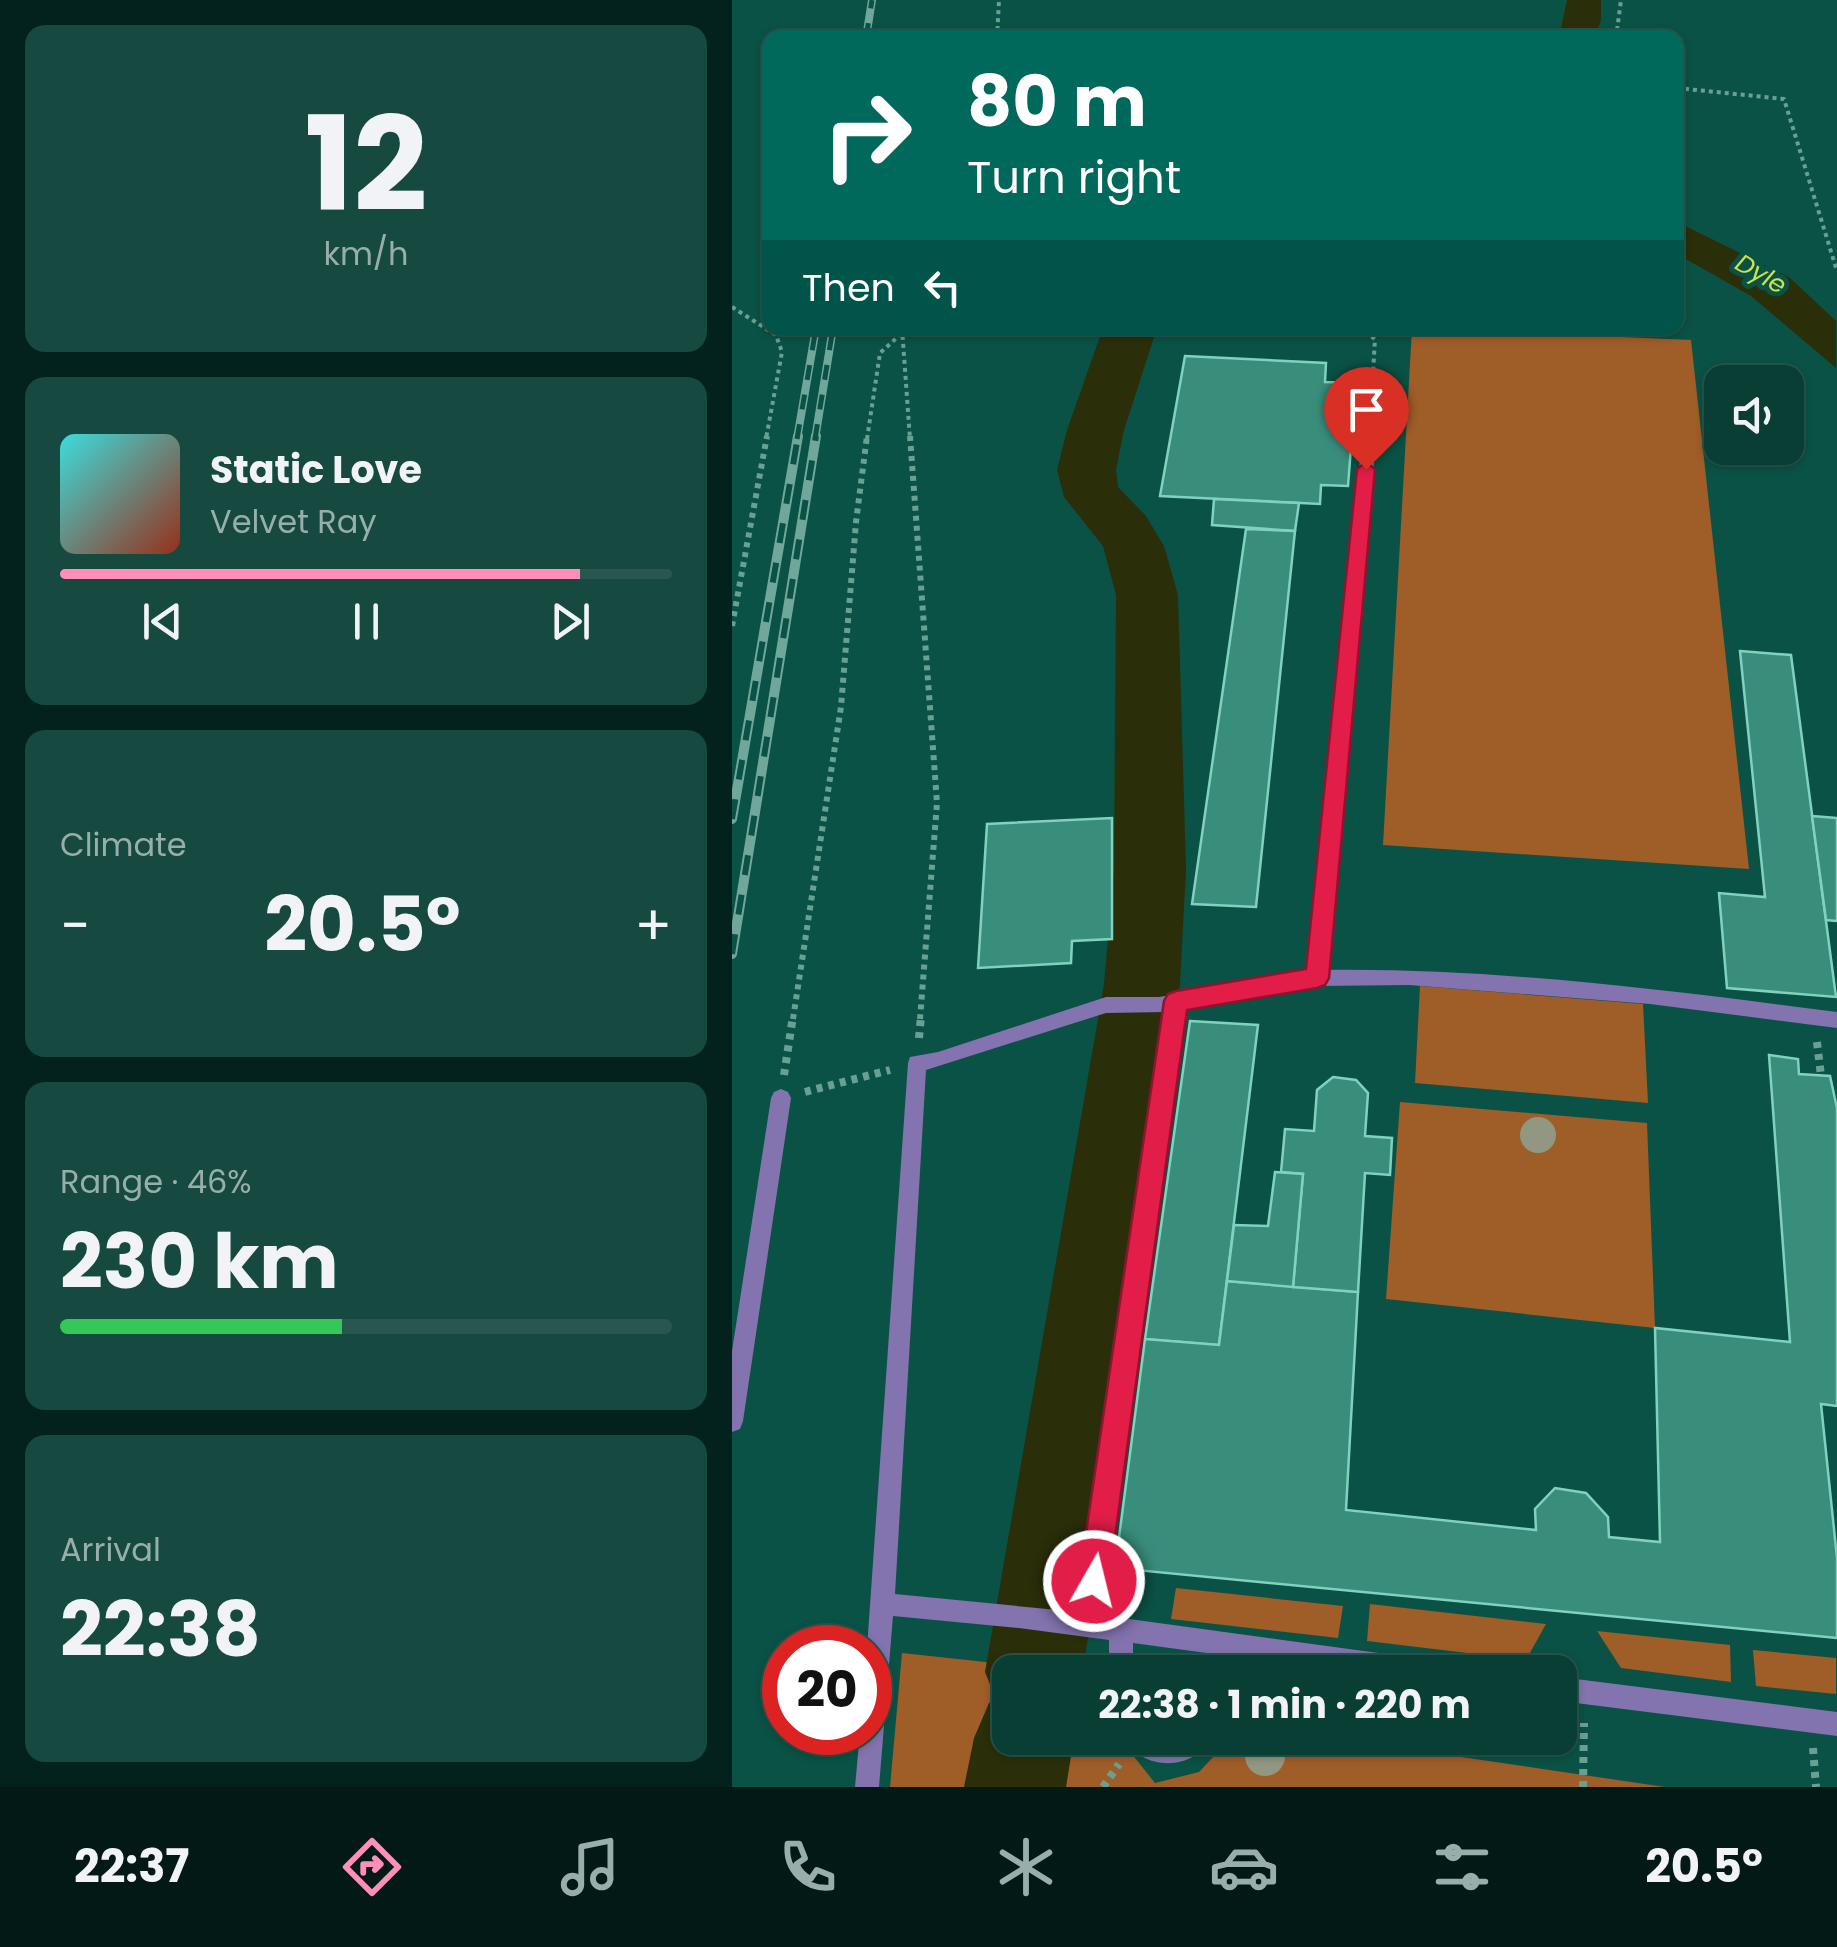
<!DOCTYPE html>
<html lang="en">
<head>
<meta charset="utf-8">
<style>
  body { margin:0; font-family:Poppins,sans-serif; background:#164940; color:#f1f3f6; height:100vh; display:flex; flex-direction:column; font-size:38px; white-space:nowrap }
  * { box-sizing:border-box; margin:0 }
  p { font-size:32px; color:#98aeac }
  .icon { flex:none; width:55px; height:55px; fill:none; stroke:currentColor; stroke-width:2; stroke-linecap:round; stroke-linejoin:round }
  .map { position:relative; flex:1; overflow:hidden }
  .drawer { display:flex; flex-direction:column; gap:25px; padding:25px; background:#04221d; width:732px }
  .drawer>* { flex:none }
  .guide { position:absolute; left:30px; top:30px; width:922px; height:305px; border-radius:20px; box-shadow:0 2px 8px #0004,0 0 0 2px #29574f; background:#00695c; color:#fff; overflow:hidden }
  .tools { position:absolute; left:972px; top:365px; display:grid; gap:20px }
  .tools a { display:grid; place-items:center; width:100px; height:100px; border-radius:20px; background:#083e34; box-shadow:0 2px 8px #0004,0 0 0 2px #29574f; font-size:50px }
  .speed { position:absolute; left:30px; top:1625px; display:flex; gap:20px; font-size:50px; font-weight:700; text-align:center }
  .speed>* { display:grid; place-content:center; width:130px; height:130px; border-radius:50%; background:#083e34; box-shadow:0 2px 8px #0004,0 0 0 2px #29574f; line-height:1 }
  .speed .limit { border:15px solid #d22; background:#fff; color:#111 }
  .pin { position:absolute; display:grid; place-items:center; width:85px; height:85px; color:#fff; margin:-102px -42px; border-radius:50% 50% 50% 0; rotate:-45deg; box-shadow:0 0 10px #0007 }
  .pin .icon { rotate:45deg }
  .me { position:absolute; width:110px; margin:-55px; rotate:8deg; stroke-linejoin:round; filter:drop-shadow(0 0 8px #0008) }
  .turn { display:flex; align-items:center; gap:35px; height:210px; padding:0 40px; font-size:45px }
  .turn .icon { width:130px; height:130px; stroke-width:2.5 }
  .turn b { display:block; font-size:70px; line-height:85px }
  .then { display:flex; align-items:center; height:95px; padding:0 40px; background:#0003; gap:20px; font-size:38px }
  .big { font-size:75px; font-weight:700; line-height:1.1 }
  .drawer .tile { flex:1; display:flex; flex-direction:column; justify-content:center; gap:15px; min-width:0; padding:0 35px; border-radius:20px; background:#164940 }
  .drawer .dial { align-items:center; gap:0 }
  .dial b { font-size:130px; line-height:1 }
  .song { display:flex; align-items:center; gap:30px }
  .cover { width:120px; height:120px; border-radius:15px; background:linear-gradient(135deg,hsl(180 70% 55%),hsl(10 70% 35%)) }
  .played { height:10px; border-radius:5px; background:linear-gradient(90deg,#ff8eba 85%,#29574f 85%) }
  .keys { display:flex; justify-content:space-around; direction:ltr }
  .heat { display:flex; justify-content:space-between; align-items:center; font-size:55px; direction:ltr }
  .charge { height:15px; border-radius:8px; background:linear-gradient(90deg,#34c759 46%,#29574f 0) }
  .trip { position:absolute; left:260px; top:1655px; width:585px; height:100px; border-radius:20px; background:#083e34; box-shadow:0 2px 8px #0004,0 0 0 2px #29574f; font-weight:700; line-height:100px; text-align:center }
  .tab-bar { display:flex; height:160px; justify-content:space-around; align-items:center; background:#031915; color:#98aeac }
  .tab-bar .icon { width:70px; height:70px }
  .tab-bar .selected { color:#ff8eba }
  .tab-bar b { font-size:45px; color:#f1f3f6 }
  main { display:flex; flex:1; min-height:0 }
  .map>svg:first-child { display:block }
  .green { fill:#9f5d28 }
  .water { fill:#2a2f09 }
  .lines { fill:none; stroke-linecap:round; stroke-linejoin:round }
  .river { fill:#2a2f09; fill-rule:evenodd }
  .building { fill:#398d7b; stroke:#80d2be; stroke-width:2.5 }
  .path-far2 { stroke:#68a094; stroke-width:4; stroke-dasharray:4 4; stroke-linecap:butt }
  .path-far1 { stroke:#68a094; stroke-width:6; stroke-dasharray:5 5; stroke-linecap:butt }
  .path { stroke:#68a094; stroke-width:8; stroke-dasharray:6 6; stroke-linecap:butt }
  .lane { fill:#8373ae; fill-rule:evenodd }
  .rail-far1-casing { stroke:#71a79b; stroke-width:8 }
  .rail-casing { stroke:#71a79b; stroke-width:10 }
  .rail-far1 { stroke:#0a5245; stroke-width:5; stroke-dasharray:15; stroke-linecap:butt }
  .rail { stroke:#0a5245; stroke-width:6; stroke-dasharray:20; stroke-linecap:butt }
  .tree { fill:#919780 }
  .route { fill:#e11d48; stroke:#92132f; stroke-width:2.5 }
  .labels { text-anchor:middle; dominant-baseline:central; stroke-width:10; stroke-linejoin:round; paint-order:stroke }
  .far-water-label { font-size:25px; font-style:italic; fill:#cfe24c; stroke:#0a5245 }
</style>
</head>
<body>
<main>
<section class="drawer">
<div class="tile dial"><b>12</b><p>km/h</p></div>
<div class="tile">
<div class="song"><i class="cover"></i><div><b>Static Love</b><p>Velvet Ray</p></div></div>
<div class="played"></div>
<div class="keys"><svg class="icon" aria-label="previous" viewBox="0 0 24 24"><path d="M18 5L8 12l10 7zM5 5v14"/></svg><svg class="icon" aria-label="pause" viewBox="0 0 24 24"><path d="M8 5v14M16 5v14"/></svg><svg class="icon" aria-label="next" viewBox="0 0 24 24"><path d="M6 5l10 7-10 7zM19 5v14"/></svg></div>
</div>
<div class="tile"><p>Climate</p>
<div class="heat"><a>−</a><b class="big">20.5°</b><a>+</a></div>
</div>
<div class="tile"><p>Range · 46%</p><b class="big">230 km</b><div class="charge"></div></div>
<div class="tile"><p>Arrival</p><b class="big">22:38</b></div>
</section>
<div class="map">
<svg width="1105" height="1787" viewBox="0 0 1105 1787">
  <rect width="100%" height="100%" fill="#0a5245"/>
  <!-- green -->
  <g class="green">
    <polygon points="680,328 959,340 1017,869 651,845"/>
    <polygon points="688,986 911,1004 916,1103 683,1083"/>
    <polygon points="668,1102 915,1123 923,1328 654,1299"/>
    <polygon points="444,1588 611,1606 606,1638 439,1619"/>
    <polygon points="638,1604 814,1624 794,1660 635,1641"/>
    <polygon points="865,1631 998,1645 999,1682 889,1668"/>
    <polygon points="1021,1650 1104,1658 1104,1694 1024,1686"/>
    <polygon points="170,1653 345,1672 278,1672 278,1738 387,1738 423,1783 467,1772 499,1738 600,1738 933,1787 158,1787"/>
  </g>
  <!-- water -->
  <g class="water">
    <polygon points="835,0 869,0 869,20 863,37 827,37"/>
    <polygon points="945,222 1057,277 1104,321 1104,368 1019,296 945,254"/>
  </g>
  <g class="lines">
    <!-- river -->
    <polygon class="river" points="371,328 425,328 392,430 384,470 386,487 414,516 432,546 446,595 454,869 448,984 351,1672 278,1672 278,1738 342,1738 334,1787 232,1787 242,1738 257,1703 264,1699 253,1672 372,984 382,869 384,595 371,546 332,497 325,470 335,430"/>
  </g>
  <!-- building -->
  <g class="building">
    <polygon points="453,356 594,363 593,382 624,383 616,486 589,485 588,504 428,496"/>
    <polygon points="482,499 567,503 563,531 480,525"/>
    <polygon points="514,529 563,531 524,907 460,904"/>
    <polygon points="1008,651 1059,655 1104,997 995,988 987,893 1033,897"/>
    <polygon points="1080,816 1105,818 1105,921 1094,920"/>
    <polygon points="380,818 380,939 340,941 339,963 246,968 255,824"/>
    <polygon points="458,1021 526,1025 487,1345 413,1339"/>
    <polygon points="1037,1055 1066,1059 1067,1074 1098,1076 1105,1108 1105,1406 1089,1404 1105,1558 1105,1638 383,1568 413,1339 487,1345 495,1281 626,1292 614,1510 804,1530 803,1509 823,1488 854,1493 876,1517 877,1537 928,1542 923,1328 1058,1342"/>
    <polygon points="601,1077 624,1080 636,1093 633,1136 660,1138 658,1175 633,1173 626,1292 561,1287 571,1174 549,1172 553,1129 582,1131 585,1090"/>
    <polygon points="543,1172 571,1174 561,1287 495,1281 502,1225 536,1226"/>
  </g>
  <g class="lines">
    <!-- path-far2 -->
    <g class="path-far2">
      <polyline points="265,38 267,0"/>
      <polyline points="884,38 889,0"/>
      <polyline points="945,88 1052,99 1105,271"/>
      <polyline points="0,307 44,335 50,352 34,439"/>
      <polyline points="170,328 178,439"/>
      <polyline points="626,328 643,339 639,408"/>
      <polyline points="135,439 148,353 170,333"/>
    </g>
    <!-- path-far1 -->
    <g class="path-far1">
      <polyline points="178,436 205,803 188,1019"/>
      <polyline points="0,626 35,436"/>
      <polyline points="61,1019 109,707 124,522 135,436"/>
    </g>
    <!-- path -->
    <g class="path">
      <polyline points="187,1038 189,1016"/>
      <polyline points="1085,1042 1089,1076"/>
      <polyline points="52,1075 61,1016"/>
      <polyline points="73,1092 158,1070"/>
      <polyline points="1081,1748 1084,1787"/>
      <polyline points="371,1787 387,1764"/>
      <polyline points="851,1787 852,1723"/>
    </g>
    <!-- lane -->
    <g class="lane">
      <path d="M638,425L645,430L595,970C765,968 935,990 1105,1012V1028L918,1004L677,985L585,986L452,1009L368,1615L698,1660L706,1664L710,1672H615L512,1658L509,1672H485L489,1655L401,1643V1672H377V1640L287,1628L161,1616L147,1787H123L128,1732H138L135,1648L176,1063L178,1057L206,1052L374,997H427L577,972L631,430ZM433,1012L346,1612L163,1594L194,1070L374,1013Z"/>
      <polygon points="49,1089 56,1092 59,1098 11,1421 8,1429 0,1432 0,1351 39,1098 42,1092"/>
      <polygon points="828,1677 1105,1712 1105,1736 828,1701"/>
      <path d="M393,1738H478C464,1772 407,1771 393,1738Z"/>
    </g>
    <defs>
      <g id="rail-far1">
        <polyline points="134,38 140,0"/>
        <polyline points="65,439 84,328"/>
        <polyline points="83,439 101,328"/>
      </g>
      <g id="rail">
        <polyline points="0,819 66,436"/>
        <polyline points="0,954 84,436"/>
      </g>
    </defs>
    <!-- rail-far1 casing -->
    <use href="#rail-far1" class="rail-far1-casing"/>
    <!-- rail casing -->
    <use href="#rail" class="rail-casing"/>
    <!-- rail-far1 -->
    <use href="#rail-far1" class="rail-far1"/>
    <!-- rail -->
    <use href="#rail" class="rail"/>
  </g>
  <!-- trees -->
  <g class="tree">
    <circle cx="806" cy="1135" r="18"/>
    <circle cx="533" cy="1756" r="20"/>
  </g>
  <!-- route -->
  <polygon class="route" points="634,462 643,469 597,978 593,985 585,988 455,1010 377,1581 373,1592 362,1596 351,1592 347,1581 432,1001 436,994 444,991 574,969 625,469"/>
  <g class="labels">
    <!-- far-water labels -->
    <g class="far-water-label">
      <text transform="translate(1029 274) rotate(30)">Dyle</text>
    </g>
  </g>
</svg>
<div class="tools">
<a><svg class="icon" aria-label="sound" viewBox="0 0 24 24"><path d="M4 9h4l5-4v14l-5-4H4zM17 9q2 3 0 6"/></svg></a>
</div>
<div class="speed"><div class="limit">20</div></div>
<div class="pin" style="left:634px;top:469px;background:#d93025"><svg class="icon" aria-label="arrive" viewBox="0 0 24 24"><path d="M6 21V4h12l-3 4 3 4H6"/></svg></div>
<svg class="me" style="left:362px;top:1581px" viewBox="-20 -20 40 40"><circle r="17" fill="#e11d48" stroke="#fff" stroke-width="3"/><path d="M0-11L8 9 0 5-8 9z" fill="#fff"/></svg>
<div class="trip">22:38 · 1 min · 220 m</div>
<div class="guide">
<div class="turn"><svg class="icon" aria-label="right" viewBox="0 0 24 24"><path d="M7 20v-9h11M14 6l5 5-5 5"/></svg><div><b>80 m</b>Turn right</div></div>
<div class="then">Then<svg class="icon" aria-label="left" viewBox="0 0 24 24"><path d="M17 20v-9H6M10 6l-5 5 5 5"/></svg></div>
</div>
</div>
</main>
<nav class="tab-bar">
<b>22:37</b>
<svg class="icon selected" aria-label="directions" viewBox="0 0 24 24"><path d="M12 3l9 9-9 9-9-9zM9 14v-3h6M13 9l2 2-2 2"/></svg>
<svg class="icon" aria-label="music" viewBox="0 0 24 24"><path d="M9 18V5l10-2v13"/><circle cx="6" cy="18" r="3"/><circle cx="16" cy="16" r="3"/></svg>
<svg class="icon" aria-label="phone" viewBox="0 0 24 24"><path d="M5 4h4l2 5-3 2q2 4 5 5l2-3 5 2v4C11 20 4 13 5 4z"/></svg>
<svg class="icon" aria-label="climate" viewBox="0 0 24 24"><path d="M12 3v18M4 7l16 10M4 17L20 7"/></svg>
<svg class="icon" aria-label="car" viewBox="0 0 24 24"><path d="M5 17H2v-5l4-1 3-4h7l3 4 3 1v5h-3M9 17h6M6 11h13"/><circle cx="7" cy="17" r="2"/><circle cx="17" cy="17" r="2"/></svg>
<svg class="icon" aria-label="filters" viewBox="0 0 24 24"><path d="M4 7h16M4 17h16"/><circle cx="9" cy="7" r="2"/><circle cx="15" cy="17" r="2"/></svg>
<b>20.5°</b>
</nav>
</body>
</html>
